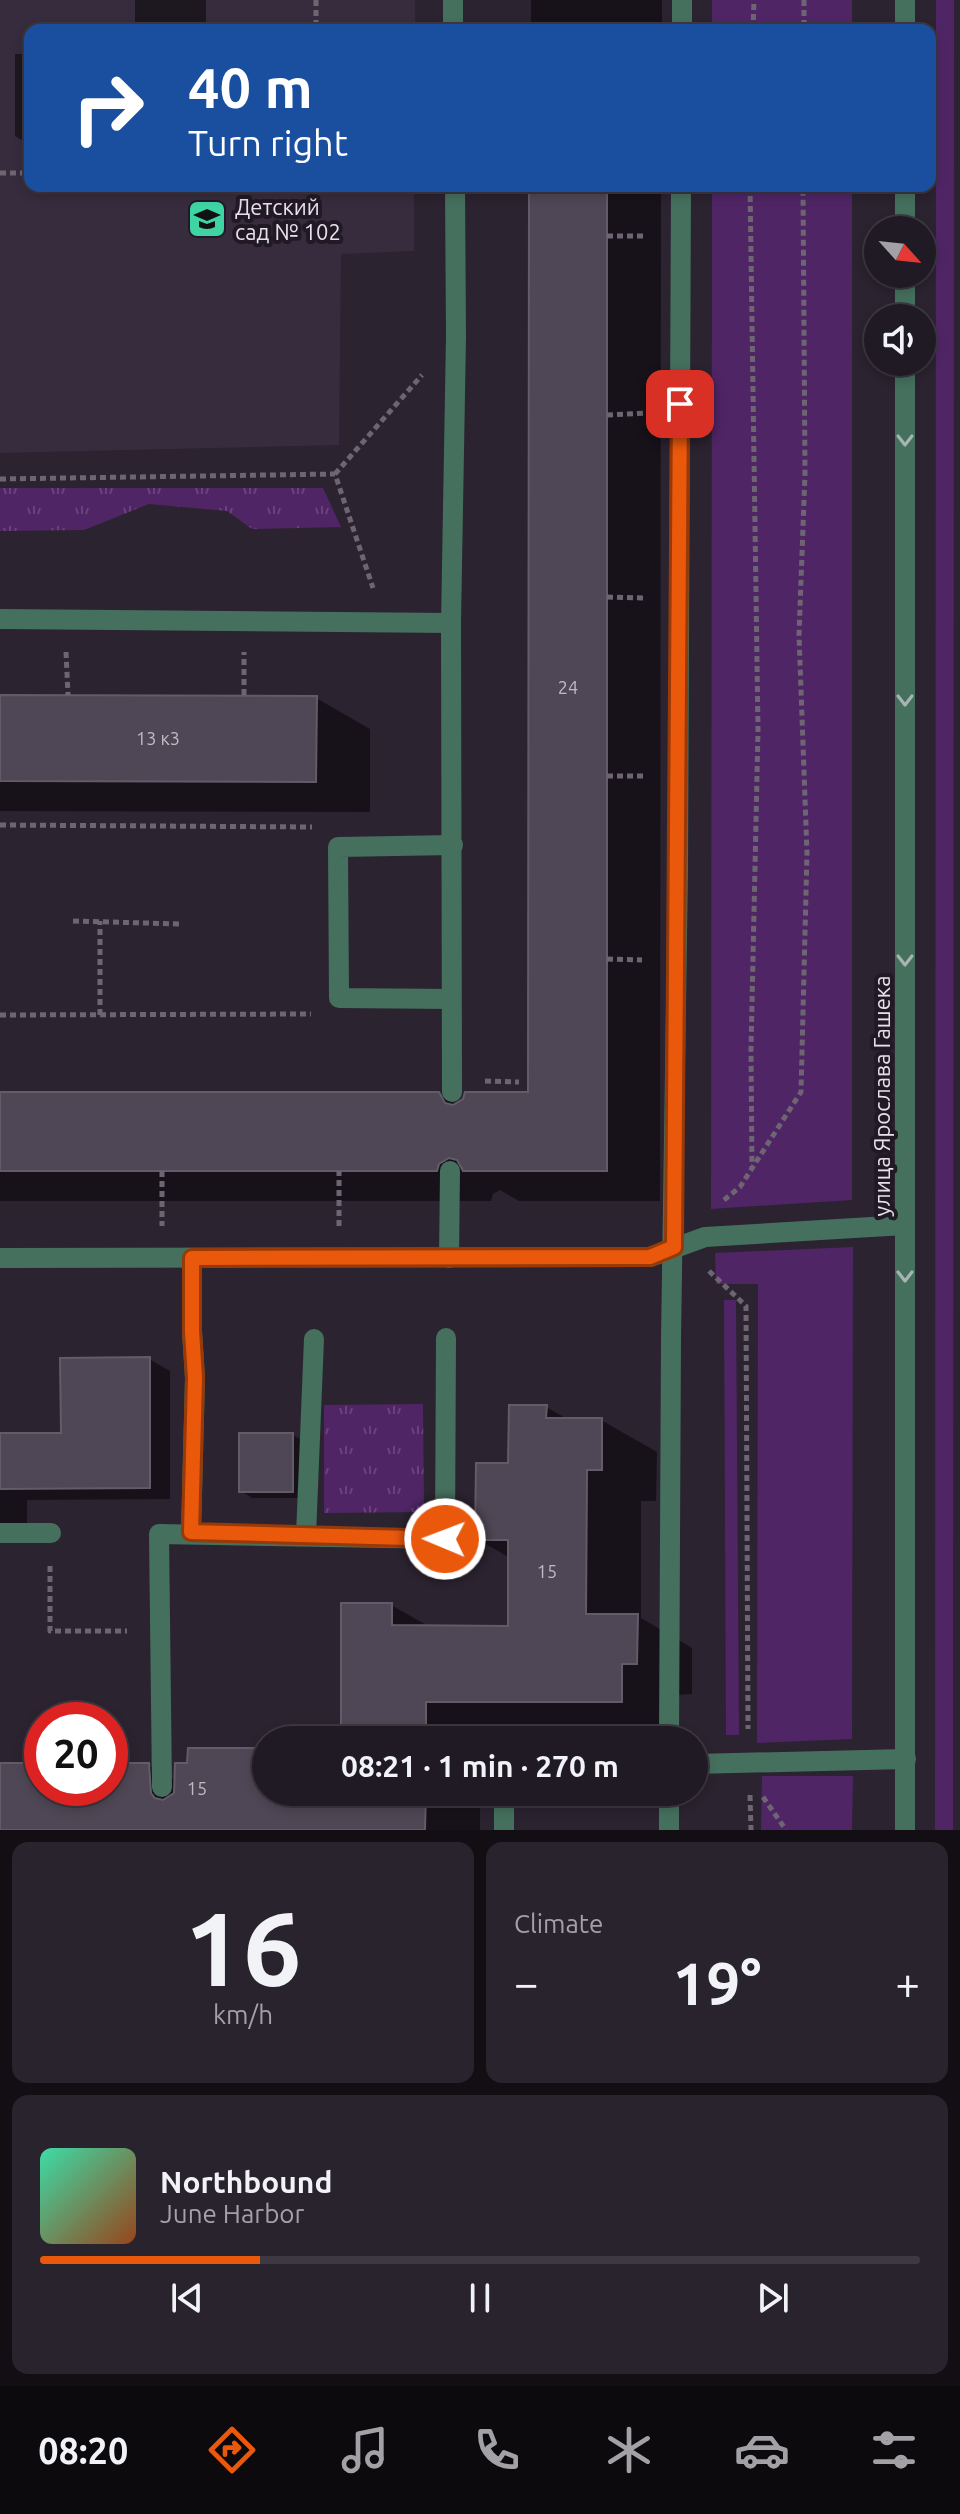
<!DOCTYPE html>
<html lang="en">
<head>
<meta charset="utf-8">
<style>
  body { margin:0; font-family:Ubuntu,sans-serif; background:#28232c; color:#f1f3f6; height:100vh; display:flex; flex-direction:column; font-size:30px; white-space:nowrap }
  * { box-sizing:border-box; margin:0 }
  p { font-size:26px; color:#a2a1a6 }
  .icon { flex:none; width:44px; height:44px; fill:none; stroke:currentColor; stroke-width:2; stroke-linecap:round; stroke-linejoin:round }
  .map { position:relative; height:1830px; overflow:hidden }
  .sheet { display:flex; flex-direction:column; gap:12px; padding:12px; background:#120e14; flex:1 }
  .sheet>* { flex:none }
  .banner { position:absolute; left:24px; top:24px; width:912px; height:168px; border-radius:16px; box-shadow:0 4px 12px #0003,0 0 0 2px #3d3841; background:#1a4fa0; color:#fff; overflow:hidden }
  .needle { width:52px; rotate:117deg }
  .fabs { position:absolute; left:864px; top:216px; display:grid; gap:16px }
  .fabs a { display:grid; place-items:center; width:72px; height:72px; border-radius:50%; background:#201a24; box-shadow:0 4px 12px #0003,0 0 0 2px #3d3841; font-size:40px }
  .speed { position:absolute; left:24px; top:1702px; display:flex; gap:16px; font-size:40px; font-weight:700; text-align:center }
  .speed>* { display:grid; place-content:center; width:104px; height:104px; border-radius:50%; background:#201a24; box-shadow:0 4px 12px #0003,0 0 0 2px #3d3841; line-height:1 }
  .speed .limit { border:12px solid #d22; background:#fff; color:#111 }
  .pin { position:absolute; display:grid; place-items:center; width:68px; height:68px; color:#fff; margin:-34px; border-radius:16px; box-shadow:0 4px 12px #0006 }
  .me { position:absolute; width:88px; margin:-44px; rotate:271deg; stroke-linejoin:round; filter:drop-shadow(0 0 6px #0008) }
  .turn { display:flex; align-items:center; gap:28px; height:168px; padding:0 32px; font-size:36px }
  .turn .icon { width:104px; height:104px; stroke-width:2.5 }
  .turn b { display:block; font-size:56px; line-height:68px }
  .big { font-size:60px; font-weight:700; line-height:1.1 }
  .sheet .widget { flex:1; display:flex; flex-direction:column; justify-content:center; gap:12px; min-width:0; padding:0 28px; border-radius:16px; background:#28232c }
  .sheet .dial { align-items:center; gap:0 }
  .dial b { font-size:104px; line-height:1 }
  .song { display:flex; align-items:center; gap:24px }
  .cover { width:96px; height:96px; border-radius:12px; background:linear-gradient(135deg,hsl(160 70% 55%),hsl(20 70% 35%)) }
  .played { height:8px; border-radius:4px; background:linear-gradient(90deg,#ea580c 25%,#3d3841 25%) }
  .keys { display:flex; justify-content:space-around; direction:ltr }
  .heat { display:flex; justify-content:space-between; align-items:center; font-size:44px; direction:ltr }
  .sheet .tiles { flex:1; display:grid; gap:12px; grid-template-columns:1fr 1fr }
  .widget:last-child { grid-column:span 2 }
  .trip { position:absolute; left:252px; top:1726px; width:456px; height:80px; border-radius:40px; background:#201a24; box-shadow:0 4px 12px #0003,0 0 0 2px #3d3841; font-weight:700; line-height:80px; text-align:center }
  .tabs { display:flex; height:128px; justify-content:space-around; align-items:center; background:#0d0a0e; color:#a2a1a6 }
  .tabs .icon { width:56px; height:56px }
  .tabs .on { color:#ea580c }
  .tabs b { font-size:36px; color:#f1f3f6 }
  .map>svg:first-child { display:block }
  .built { fill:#372c3d }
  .green { fill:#502566 }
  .park { fill:url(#park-tufts) }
  .shadow { fill:#0007 }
  .building { fill:#4f4755; stroke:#645b69; stroke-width:2 }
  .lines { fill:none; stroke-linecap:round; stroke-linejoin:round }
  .path { stroke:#6d6672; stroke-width:5; stroke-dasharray:6 4; stroke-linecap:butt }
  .service { stroke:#45705e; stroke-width:20 }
  .tertiary { stroke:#45705e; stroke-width:20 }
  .oneway { stroke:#a6b4b2 }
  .route-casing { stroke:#983908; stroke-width:20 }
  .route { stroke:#ea580c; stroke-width:14 }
  .labels { text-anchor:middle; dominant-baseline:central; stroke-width:8; stroke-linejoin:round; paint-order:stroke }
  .number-label { font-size:18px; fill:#c0bac5 }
  .poi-label { font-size:22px; fill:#e6e1ea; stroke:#211a26; text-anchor:start }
  .street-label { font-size:22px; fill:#e6e1ea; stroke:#211a26 }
</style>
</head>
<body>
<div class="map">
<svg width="960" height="1830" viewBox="0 0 960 1830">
  <defs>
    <pattern id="park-tufts" width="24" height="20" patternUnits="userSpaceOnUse" patternTransform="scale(2)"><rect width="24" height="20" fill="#502566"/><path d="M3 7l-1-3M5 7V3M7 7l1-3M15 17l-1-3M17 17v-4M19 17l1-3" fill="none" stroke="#69447c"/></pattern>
  </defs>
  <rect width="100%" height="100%" fill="#2b2330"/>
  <!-- built -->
  <polygon class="built" points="0,0 415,0 415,30 30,30 30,186 414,186 414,251 341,254 339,445 0,453"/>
  <!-- green -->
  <g class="green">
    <rect x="712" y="0" width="140" height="30"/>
    <polygon points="936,0 954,0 953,1830 935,1830"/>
    <polygon points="712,186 852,186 852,1200 711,1209"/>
    <polygon points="853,1247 852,1739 757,1743 758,1284 716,1284 715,1253"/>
    <polygon points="724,1300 736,1300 739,1735 726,1735"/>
    <polygon points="762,1776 853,1776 852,1830 761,1830"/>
  </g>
  <!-- park -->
  <g class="park">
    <polygon points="0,488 323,488 341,527 252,529 227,511 149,504 84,530 0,531"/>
    <polygon points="423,1404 424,1512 324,1513 324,1405"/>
  </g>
  <!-- shadow -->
  <g class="shadow">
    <rect x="135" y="0" width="71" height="30"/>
    <rect x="531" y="0" width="131" height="30"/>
    <polygon points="15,54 30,54 30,145 15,136"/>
    <polygon points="531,186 661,186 660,1201 519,1201 500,1190 493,1194 491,1201 0,1201 0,1094 438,1094 457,1105 530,1094"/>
    <polygon points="0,697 316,698 370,729 370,812 0,811"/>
    <polygon points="149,1359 170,1371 170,1499 27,1500 27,1527 0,1527 0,1435 63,1435"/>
    <polygon points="546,1407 569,1420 601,1420 657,1452 656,1501 641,1501 641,1618 692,1648 692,1694 677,1695 677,1733 481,1733 481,1740 343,1740 391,1605 430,1627 510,1628 510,1558 477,1539 510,1465"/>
    <polygon points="292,1435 304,1441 304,1498 252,1498 241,1491"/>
    <polygon points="258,1750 266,1755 266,1792 480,1792 480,1830 0,1830 0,1765 42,1765 42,1788 110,1788 110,1765 148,1765 176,1781"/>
  </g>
  <!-- building -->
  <g class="building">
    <polygon points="529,186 607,186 607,1171 463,1171 457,1160 449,1158 439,1164 437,1171 0,1171 0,1092 439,1092 445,1103 453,1105 463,1099 465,1092 528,1092"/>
    <polygon points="0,695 317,696 316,782 0,781"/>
    <polygon points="150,1357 150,1488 0,1489 0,1433 61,1433 60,1358"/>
    <polygon points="509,1405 547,1405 546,1418 602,1418 602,1470 587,1470 586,1614 638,1614 637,1664 622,1664 622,1702 426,1702 426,1740 341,1740 341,1603 392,1603 392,1625 508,1626 508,1540 475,1540 476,1463 508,1463"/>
    <rect x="239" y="1433" width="54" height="59"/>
    <polygon points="188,1748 258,1748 258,1789 266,1789 266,1792 426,1792 425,1830 0,1830 0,1763 42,1763 42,1788 110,1788 110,1763 149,1763 151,1793 155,1798 163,1800 174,1793 175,1763 187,1763"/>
  </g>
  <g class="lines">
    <!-- path -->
    <g class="path">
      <polyline points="316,0 316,30"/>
      <polyline points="804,0 804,30"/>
      <polyline points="753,30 754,0"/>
      <polyline points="0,173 30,173"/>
      <polyline points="750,186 758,730 751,1049 752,1169"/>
      <polyline points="607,236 646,236"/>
      <polyline points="607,415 646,413"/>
      <polyline points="335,474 422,375"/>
      <polyline points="0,479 335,474 373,588"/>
      <polyline points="607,597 646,598"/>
      <polyline points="66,652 68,695"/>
      <polyline points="244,695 244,652"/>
      <polyline points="607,776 646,776"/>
      <polyline points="0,825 312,827"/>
      <polyline points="73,921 181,924"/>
      <polyline points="607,959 642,960"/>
      <polyline points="0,1015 311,1014"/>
      <polyline points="100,1015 100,921"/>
      <polyline points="485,1081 519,1082"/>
      <polyline points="162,1171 162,1226"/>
      <polyline points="724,1200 740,1187 801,1092 807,853 799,635 805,473 803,186"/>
      <polyline points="339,1226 339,1171"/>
      <polyline points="709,1271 746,1306 748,1729"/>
      <polyline points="50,1566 50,1631 127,1631"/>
      <polyline points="750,1795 751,1830"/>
      <polyline points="763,1797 786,1830"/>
    </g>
    <!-- service -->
    <g class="service">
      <polyline points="453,0 453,30"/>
      <polyline points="682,30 682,0"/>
      <polyline points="0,619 451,623"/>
      <polyline points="451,999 339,998 338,847 453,845"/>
      <polyline points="452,1092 451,623 456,336 455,186"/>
      <polyline points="0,1258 650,1257 705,1237 905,1225"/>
      <polyline points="449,1258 450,1171"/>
      <polyline points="191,1532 195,1378 192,1331 192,1258"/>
      <polyline points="0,1533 51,1533"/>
      <polyline points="306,1536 314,1339"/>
      <polyline points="669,1740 671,1339 678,870 681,186"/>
      <polyline points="694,1764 906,1759"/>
      <polyline points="162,1787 159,1534 445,1539 446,1338"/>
      <polyline points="504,1792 504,1830"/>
      <polyline points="669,1830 669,1792"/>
    </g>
    <!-- tertiary -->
    <g class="tertiary">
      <polyline points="905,30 905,0"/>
      <polyline points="905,230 905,186"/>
      <polyline points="905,318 905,274"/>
      <polyline points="905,362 905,1830"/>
    </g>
  </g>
  <!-- one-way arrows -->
  <defs><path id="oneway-chevron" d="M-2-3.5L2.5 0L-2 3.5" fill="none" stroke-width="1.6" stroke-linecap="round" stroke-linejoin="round" transform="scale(2)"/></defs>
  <g class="oneway">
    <use href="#oneway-chevron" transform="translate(905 440) rotate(90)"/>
    <use href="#oneway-chevron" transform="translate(905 700) rotate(90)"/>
    <use href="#oneway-chevron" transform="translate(905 960) rotate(90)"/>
    <use href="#oneway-chevron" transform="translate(905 1276) rotate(90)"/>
  </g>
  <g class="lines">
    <defs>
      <polyline id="route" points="445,1539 191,1532 195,1378 192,1331 192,1258 650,1257 674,1247 680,404"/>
    </defs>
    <!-- route casing -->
    <use href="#route" class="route-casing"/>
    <!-- route -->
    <use href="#route" class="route"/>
  </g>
  <!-- icons -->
  <defs>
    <symbol id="school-square" viewBox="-11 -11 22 22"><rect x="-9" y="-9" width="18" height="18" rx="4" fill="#3ed4a3" stroke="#211a26"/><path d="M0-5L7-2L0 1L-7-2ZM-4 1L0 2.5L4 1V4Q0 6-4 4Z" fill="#111"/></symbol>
  </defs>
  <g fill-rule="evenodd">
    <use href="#school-square" x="185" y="197" width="44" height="44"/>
  </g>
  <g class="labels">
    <!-- number labels -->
    <g class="number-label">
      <text x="568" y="687">24</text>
      <text x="158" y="738">13 к3</text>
      <text x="547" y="1571">15</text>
      <text x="197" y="1788">15</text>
    </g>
    <!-- poi labels -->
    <g class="poi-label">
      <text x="235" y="206">Детский<tspan x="235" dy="25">сад № 102</tspan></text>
    </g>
    <!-- street labels -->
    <g class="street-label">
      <text transform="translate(881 1096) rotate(-90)">улица Ярослава Гашека</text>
    </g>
  </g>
</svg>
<div class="fabs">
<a><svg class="needle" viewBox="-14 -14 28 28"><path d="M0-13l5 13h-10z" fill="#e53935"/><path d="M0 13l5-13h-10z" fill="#a2a1a6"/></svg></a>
<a><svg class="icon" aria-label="sound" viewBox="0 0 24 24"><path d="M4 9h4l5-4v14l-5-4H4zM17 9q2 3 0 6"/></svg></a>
</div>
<div class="speed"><div class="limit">20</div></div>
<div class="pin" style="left:680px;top:404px;background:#d93025"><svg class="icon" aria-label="arrive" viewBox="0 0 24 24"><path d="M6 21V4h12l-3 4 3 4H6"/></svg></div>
<svg class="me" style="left:445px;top:1539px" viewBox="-20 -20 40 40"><circle r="17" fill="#ea580c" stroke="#fff" stroke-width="3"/><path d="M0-11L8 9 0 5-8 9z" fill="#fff"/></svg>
<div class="trip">08:21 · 1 min · 270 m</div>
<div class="banner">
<div class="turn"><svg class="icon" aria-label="right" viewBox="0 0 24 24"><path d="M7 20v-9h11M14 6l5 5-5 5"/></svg><div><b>40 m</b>Turn right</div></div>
</div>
</div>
<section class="sheet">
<div class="tiles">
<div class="widget dial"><b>16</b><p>km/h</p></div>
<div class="widget"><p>Climate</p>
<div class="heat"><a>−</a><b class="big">19°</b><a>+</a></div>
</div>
<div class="widget">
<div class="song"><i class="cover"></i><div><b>Northbound</b><p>June Harbor</p></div></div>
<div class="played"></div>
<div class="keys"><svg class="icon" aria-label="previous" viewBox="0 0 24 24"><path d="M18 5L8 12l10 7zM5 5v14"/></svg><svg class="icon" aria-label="pause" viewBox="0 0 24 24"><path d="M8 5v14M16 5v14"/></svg><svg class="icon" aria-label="next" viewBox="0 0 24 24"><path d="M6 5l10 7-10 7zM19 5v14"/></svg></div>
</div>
</div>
</section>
<nav class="tabs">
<b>08:20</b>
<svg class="icon on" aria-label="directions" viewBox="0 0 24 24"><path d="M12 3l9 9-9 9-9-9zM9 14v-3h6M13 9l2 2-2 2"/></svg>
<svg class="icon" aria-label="music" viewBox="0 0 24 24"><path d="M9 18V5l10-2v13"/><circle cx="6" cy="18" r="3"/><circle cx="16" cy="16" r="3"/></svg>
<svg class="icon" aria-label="phone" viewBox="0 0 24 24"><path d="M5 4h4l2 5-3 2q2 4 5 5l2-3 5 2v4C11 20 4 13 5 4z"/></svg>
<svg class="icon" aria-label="climate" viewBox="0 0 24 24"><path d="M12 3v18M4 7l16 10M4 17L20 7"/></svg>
<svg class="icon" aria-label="car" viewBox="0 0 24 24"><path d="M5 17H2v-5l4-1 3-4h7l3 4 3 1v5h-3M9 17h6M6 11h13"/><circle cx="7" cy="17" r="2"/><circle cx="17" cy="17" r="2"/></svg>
<svg class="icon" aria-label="filters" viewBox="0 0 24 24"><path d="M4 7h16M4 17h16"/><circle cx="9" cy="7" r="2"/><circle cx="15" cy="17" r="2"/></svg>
</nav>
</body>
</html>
